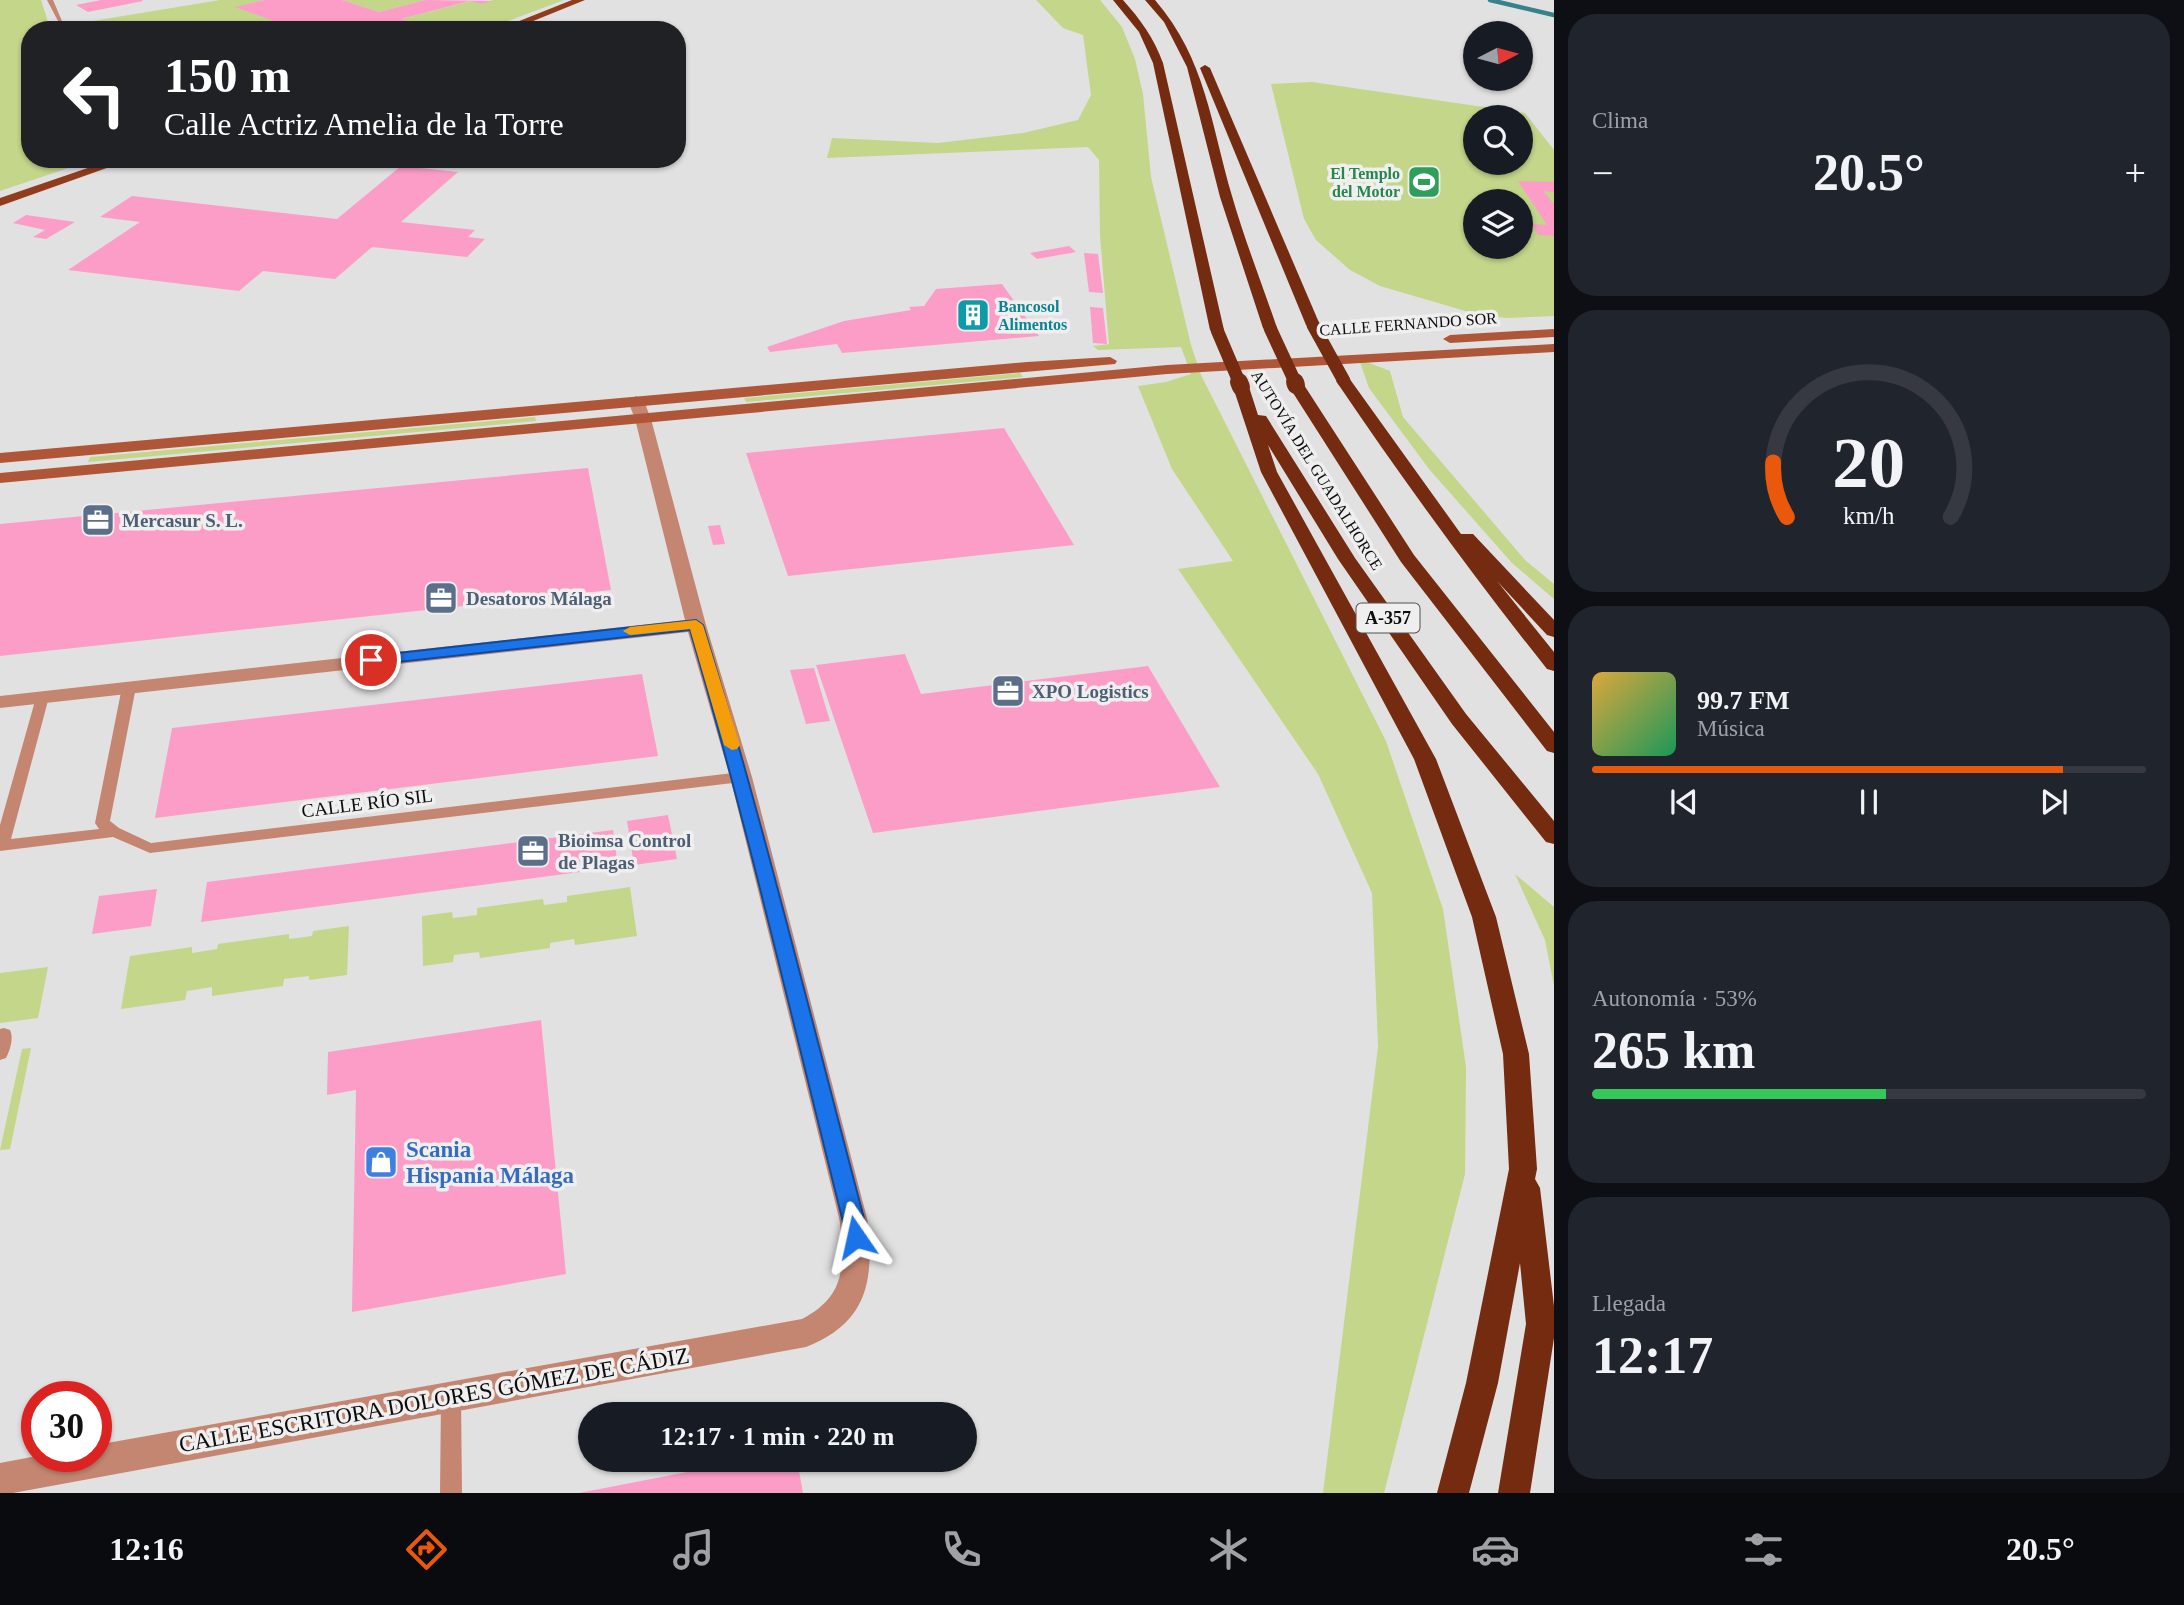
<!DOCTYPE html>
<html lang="es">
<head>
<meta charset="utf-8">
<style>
  body { margin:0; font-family:Georgia,serif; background:#20242c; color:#f1f3f6; height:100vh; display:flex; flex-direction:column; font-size:26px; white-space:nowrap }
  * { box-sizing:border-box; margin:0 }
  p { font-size:23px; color:#9ea1a6 }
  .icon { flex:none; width:38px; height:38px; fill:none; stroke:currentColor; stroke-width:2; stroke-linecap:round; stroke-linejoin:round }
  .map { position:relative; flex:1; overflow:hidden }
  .side { display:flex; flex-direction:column; gap:14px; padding:14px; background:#0d0f14; width:630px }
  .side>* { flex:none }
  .hud { position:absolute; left:21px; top:21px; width:665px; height:147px; border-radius:28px; box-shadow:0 2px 5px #0004; background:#202124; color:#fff; overflow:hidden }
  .needle { width:46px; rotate:84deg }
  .controls { position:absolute; left:1463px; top:21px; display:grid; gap:14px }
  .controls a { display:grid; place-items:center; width:70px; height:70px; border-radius:50%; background:#171b24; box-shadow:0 2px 5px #0004; font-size:35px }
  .speed { position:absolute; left:21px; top:1381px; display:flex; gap:14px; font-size:35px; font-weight:700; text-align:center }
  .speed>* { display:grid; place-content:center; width:91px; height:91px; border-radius:50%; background:#171b24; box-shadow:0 2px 5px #0004; line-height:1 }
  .speed .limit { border:10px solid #d22; background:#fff; color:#111 }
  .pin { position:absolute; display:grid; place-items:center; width:60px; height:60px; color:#fff; margin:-30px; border:4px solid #fff; border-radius:50%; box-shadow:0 2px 7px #0007 }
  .me { position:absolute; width:77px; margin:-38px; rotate:349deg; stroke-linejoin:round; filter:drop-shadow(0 0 5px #0008) }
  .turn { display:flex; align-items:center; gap:24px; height:147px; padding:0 28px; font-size:32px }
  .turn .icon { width:91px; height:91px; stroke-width:2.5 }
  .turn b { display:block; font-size:49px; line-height:60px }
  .big { font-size:52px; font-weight:700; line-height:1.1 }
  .side .card { flex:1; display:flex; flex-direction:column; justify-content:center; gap:10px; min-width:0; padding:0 24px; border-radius:28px; background:#20242c }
  .side .dial { align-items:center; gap:0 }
  .dial svg { height:182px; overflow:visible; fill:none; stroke:#363941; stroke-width:7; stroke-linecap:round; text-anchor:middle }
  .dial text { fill:#f1f3f6; stroke:none }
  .song { display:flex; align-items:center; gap:21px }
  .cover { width:84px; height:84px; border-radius:10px; background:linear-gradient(135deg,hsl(40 70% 55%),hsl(150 70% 35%)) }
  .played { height:7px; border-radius:4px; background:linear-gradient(90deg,#ea580c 85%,#363941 85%) }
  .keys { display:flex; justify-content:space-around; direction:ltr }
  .heat { display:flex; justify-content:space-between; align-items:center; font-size:38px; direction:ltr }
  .charge { height:10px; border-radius:5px; background:linear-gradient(90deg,#34c759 53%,#363941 0) }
  .trip { position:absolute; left:578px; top:1402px; width:399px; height:70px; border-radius:35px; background:#171b24; box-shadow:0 2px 5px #0004; font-weight:700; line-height:70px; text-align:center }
  .dock { display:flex; height:112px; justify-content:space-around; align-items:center; background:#090b0e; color:#9ea1a6 }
  .dock .icon { width:49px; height:49px }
  .dock .selected { color:#ea580c }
  .dock b { font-size:32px; color:#f1f3f6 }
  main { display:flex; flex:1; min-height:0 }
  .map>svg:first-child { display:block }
  .green { fill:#c3d68a; fill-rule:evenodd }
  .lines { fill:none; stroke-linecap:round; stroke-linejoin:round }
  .stream { stroke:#368286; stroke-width:4.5 }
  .building { fill:#fc9dc7 }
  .lane { fill:#c48671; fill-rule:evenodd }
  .street { fill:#c48671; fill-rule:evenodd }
  .secondary { fill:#af5638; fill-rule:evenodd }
  .primary { fill:#923c1e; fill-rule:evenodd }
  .highway { fill:#742b10; fill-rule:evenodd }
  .highway-bridge-far1 { stroke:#742b10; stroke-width:13 }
  .highway-bridge { stroke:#742b10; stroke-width:18 }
  .route { fill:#1a73e8; stroke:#114b97; stroke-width:2 }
  .slow { fill:#f59e0b }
  .labels { text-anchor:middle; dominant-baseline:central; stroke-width:7; stroke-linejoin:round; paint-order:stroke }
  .far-leisure-label { font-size:16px; font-weight:bold; fill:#27864d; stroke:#efeff0; text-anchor:end }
  .far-culture-label { font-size:16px; font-weight:bold; fill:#0d838f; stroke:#efeff0; text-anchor:start }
  .far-street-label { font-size:16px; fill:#0c0c0d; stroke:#efeff0 }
  .shield { fill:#efeff0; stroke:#505051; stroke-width:2 }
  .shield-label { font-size:18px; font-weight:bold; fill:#0c0c0d }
  .service-label { font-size:19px; font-weight:bold; fill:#4e5e75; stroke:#efeff0; text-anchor:start }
  .street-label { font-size:19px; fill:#0c0c0d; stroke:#efeff0 }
  .near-shop-label { font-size:23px; font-weight:bold; fill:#366cbe; stroke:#efeff0; text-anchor:start }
  .near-street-label { font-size:23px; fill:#0c0c0d; stroke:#efeff0 }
</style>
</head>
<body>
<main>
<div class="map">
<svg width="1554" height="1493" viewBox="0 0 1554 1493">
  <rect width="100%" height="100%" fill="#e1e1e2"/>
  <!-- green -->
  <g class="green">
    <polygon points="0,0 41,0 50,28 220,0 265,0 237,7 299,30 30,30 30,159 95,159 0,191"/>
    <polygon points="342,0 425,0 379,12"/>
    <polygon points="493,0 564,0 484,30 400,30 416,25 401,19 471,1 481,4"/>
    <polygon points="1036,0 1100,0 1122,27 1135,59 1143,94 1151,177 1191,345 1201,375 1386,741 1443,909 1466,1067 1465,1174 1384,1493 1323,1493 1378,1047 1372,893 1318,774 1178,569 1233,561 1172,469 1138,386 1166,382 1191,374 1181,347 1098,350 1093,346 1109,344 1100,236 1099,160 1088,147 827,158 832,138 938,143 1023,133 1078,120 1091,95 1083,35 1063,28"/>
    <path d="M1312,82L1525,113L1554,150V316L1507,318L1479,315L1380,286L1350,270L1316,240L1304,219L1271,84ZM1475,117H1521V163H1475ZM1475,201H1521V247H1475Z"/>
    <polygon points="1359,359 1390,371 1403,417 1525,560 1554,584 1554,599 1512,563 1429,469 1369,388"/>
    <polygon points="1020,373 1023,377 746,402 744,398"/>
    <polygon points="535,417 536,421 88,462 90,457"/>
    <polygon points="1515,874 1554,907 1554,986 1545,940"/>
    <polygon points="630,887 637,936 575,945 574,939 550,943 550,948 480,958 479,952 454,955 453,962 423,966 422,916 452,912 453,918 477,915 477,908 543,899 544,905 567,902 567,896"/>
    <polygon points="349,926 347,975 309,980 309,976 284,979 283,986 212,996 212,987 187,991 185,1000 121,1009 130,956 192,947 192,953 217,949 218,944 289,934 289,939 312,936 313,931"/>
    <polygon points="48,967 38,1018 0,1023 0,973"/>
    <polygon points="31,1048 10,1149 0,1150 22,1049"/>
  </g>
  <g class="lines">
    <!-- stream -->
    <polyline class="stream" points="1490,0 1554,15"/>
  </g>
  <!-- building -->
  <g class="building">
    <polygon points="101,0 142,0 143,1 88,12 76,5"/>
    <polygon points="265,0 342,0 379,12 425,0 492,1 481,4 470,1 401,19 417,25 400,30 299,30 235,7"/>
    <polygon points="401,166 458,172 401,222 475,230 468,237 485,239 467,257 372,247 335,279 263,271 239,291 68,270 140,222 100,217 132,196 337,219"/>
    <polygon points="1518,181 1554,182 1554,192 1543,191 1554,204 1554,236 1538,235 1532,224 1547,225"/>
    <polygon points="26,215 75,222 46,239 33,237 45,230 13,223"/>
    <polygon points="1069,246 1076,252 1037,259 1030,253"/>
    <polygon points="1084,253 1098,254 1103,293 1089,292"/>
    <polygon points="1002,284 1039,336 842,353 837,344 770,352 767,347 844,321 911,310 909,307 924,306 936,289"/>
    <polygon points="1090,307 1103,308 1107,344 1093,343"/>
    <polygon points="1004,428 1074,545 788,576 746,453"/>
    <polygon points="588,468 611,590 0,656 0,524"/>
    <polygon points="720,525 725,544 713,545 708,526"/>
    <polygon points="905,654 921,694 1148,666 1220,787 873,833 816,665"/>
    <polygon points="814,668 830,721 806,724 790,670"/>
    <polygon points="642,674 658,756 155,818 172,728"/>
    <polygon points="668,815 677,859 634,865 627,821"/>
    <polygon points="613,830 618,867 201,922 207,882"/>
    <polygon points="157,889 151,926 92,934 99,896"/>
    <polygon points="541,1020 566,1274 352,1312 356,1090 327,1095 328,1052"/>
    <polygon points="749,1460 797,1460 803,1493 579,1493"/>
  </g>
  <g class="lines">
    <!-- lane -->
    <g class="lane">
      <polygon points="47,0 53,0 62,21 58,21"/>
      <polygon points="129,683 136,687 110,821 119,828 151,843 741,772 748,777 741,782 150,853 113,837 0,851 0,825 37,694 47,694 49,697 11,839 99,829 95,823 122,687"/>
      <path d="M4,1028L10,1030C14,1038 10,1050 6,1058L0,1060V1029Z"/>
      <polygon points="451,1387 458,1390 461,1397 462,1493 440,1493 441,1397 444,1390"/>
    </g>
    <!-- street -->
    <path class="street" d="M636,396L644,401L651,419L706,625L752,777L868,1222C874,1282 867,1323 806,1347L13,1493H0V1463L37,1456H96V1445L802,1319C846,1296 844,1267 840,1222L730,777L688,632L0,708V696L685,620L635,419L628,401Z"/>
    <!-- secondary -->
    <g class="secondary">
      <polygon points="1554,329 1554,337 1450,343 1443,339 1450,335"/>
      <polygon points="1554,344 1554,352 1167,374 0,483 0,473 1167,365"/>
      <polygon points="1110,357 1117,361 1115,364 0,463 0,453 1027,362"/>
    </g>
    <!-- primary -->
    <g class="primary">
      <polygon points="572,0 585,0 511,30 497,30"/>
      <polygon points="114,159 132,159 0,206 0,198"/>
    </g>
    <!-- highway -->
    <g class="highway">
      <path d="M1113,0H1123C1140,19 1154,38 1163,63L1224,330L1222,333L1217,334L1210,330L1153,63L1139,32Z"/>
      <path d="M1145,0H1155C1206,59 1211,125 1232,196C1245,241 1262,284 1277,328L1275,331L1270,332L1263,328L1220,197L1187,67L1164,22Z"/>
      <polygon points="1205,65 1210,68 1320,325 1318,328 1313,329 1306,325 1200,68"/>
      <path d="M1344,376L1349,378L1461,534H1473L1554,620V637L1547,635L1497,581L1554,652V671L1547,669C1473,576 1403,480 1336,381Z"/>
      <polygon points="1296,380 1304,385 1414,555 1554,732 1554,753 1547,751 1401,562 1288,385"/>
      <polygon points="1241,382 1249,387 1258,415 1266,416 1355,558 1466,714 1554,821 1554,844 1546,842 1452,724 1338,559 1268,445 1277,472 1436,759 1496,917 1529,1054 1537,1169 1535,1179 1540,1188 1554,1306 1554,1338 1530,1493 1498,1493 1526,1324 1520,1263 1498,1383 1469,1493 1437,1493 1466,1383 1509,1169 1503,1054 1472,917 1414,759 1261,472 1233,387"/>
    </g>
    <!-- highway-bridge-far1 -->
    <g class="highway-bridge-far1">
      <polyline points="1313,325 1344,381"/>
      <polyline points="1270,328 1296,384"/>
      <polyline points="1217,330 1240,384"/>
    </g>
    <!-- highway-bridge -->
    <g class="highway-bridge">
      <polyline points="1239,382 1241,387"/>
      <polyline points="1295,382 1296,385"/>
    </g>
  </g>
  <!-- route -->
  <path class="route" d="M696,620L703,625C763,822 812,1022 865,1222L867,1237L863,1244L856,1247L848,1244L843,1222C793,1024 747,825 690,630L371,665L364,660L371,656Z"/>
  <!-- slow -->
  <polygon class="slow" points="696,620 703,625 740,745 737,749 732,750 724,745 690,629 630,635 623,631 630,627"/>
  <!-- icons -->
  <defs>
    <symbol id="stadium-square" viewBox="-11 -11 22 22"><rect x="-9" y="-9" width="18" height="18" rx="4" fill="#2e9e5b" stroke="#efeff0"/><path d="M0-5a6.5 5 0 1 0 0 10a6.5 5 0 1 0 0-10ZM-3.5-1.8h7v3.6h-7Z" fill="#fff"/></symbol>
    <symbol id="building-square" viewBox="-11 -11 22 22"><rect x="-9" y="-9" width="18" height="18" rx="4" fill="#0f9aa8" stroke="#efeff0"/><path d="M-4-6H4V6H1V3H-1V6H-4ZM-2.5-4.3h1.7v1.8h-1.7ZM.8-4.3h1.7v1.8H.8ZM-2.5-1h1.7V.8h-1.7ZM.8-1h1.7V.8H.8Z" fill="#fff"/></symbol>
    <symbol id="office-square" viewBox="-11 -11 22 22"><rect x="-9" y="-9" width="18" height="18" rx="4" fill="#5c6f8a" stroke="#efeff0"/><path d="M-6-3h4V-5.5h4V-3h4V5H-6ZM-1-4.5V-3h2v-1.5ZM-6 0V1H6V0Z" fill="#fff"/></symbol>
    <symbol id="shop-square" viewBox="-11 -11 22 22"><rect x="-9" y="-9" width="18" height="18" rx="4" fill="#3f7fe0" stroke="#efeff0"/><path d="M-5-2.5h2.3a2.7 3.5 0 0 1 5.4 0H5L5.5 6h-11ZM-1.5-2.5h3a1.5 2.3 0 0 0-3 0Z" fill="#fff"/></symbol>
  </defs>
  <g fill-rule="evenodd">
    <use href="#stadium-square" x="1405" y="163" width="38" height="38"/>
    <use href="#building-square" x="954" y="296" width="38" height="38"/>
    <use href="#office-square" x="79" y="501" width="38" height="38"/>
    <use href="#office-square" x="422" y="579" width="38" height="38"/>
    <use href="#office-square" x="989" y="672" width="38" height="38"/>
    <use href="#office-square" x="514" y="832" width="38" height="38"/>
    <use href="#shop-square" x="362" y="1143" width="38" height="38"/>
  </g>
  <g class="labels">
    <!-- far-leisure labels -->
    <g class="far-leisure-label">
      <text x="1400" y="173">El Templo<tspan x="1400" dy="18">del Motor</tspan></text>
    </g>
    <!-- far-culture labels -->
    <g class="far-culture-label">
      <text x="998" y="306">Bancosol<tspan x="998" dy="18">Alimentos</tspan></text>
    </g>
    <!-- far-street labels -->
    <g class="far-street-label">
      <text transform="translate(1408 324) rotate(-4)">CALLE FERNANDO SOR</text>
      <text transform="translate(1317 470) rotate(58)">AUTOVÍA DEL GUADALHORCE</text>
    </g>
    <!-- shield labels -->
    <rect class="shield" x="1356.5" y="603.5" width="63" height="29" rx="5"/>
    <g class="shield-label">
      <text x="1388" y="618">A-357</text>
    </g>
    <!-- service labels -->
    <g class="service-label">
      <text x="122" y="520">Mercasur S. L.</text>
      <text x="466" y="598">Desatoros Málaga</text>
      <text x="1032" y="691">XPO Logistics</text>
      <text x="558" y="840">Bioimsa Control<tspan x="558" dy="22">de Plagas</tspan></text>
    </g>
    <!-- street labels -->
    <g class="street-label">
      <text transform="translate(367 803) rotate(-7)">CALLE RÍO SIL</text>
    </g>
    <!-- near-shop labels -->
    <g class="near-shop-label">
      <text x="406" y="1149">Scania<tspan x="406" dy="26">Hispania Málaga</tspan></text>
    </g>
    <!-- near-street labels -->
    <g class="near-street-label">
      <text transform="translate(434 1400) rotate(-10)">CALLE ESCRITORA DOLORES GÓMEZ DE CÁDIZ</text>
    </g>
  </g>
</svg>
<div class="controls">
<a><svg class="needle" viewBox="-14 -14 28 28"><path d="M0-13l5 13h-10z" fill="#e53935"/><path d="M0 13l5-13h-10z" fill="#9ea1a6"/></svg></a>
<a><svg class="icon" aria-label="search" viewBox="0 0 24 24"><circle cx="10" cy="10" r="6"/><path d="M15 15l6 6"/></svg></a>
<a><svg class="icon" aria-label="layers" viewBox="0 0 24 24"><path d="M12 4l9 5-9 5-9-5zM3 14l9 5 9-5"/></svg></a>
</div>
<div class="speed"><div class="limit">30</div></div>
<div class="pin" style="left:371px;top:660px;background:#d93025"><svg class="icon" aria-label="arrive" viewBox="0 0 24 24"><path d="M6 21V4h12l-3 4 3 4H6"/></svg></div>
<svg class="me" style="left:856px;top:1237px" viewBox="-20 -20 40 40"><path d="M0-17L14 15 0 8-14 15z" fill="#1a73e8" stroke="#fff" stroke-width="4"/></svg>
<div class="trip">12:17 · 1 min · 220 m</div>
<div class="hud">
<div class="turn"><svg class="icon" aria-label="left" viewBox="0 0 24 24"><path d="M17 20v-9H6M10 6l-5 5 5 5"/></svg><div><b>150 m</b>Calle Actriz Amelia de la Torre</div></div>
</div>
</div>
<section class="side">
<div class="card"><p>Clima</p>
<div class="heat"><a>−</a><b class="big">20.5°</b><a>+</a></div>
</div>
<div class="card dial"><svg viewBox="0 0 100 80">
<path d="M14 69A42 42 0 1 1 86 69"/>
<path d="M14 69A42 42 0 0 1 8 45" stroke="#ea580c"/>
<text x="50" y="56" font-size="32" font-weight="700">20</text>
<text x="50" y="72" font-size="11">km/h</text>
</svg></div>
<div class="card">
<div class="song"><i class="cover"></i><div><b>99.7 FM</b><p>Música</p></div></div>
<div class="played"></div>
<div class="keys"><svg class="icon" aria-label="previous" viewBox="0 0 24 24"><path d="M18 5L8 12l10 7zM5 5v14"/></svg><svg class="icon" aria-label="pause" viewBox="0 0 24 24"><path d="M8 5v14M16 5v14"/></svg><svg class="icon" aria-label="next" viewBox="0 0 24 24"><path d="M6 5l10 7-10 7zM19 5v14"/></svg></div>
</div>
<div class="card"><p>Autonomía · 53%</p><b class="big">265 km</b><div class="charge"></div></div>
<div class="card"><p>Llegada</p><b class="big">12:17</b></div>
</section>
</main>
<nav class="dock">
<b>12:16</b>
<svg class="icon selected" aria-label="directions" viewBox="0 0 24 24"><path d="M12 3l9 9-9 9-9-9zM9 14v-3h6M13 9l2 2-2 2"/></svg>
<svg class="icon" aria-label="music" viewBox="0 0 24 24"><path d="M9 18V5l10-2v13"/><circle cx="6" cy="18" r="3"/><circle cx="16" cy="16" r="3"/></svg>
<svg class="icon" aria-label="phone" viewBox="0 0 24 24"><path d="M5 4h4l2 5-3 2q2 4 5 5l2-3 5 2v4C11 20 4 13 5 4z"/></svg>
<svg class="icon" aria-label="climate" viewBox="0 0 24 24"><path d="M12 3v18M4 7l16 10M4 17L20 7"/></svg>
<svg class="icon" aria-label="car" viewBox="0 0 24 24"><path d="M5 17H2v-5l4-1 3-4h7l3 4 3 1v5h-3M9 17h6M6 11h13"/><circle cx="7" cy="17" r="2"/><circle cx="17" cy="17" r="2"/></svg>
<svg class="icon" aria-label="filters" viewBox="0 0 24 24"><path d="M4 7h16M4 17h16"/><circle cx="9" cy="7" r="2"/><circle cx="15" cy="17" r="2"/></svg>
<b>20.5°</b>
</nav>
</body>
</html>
